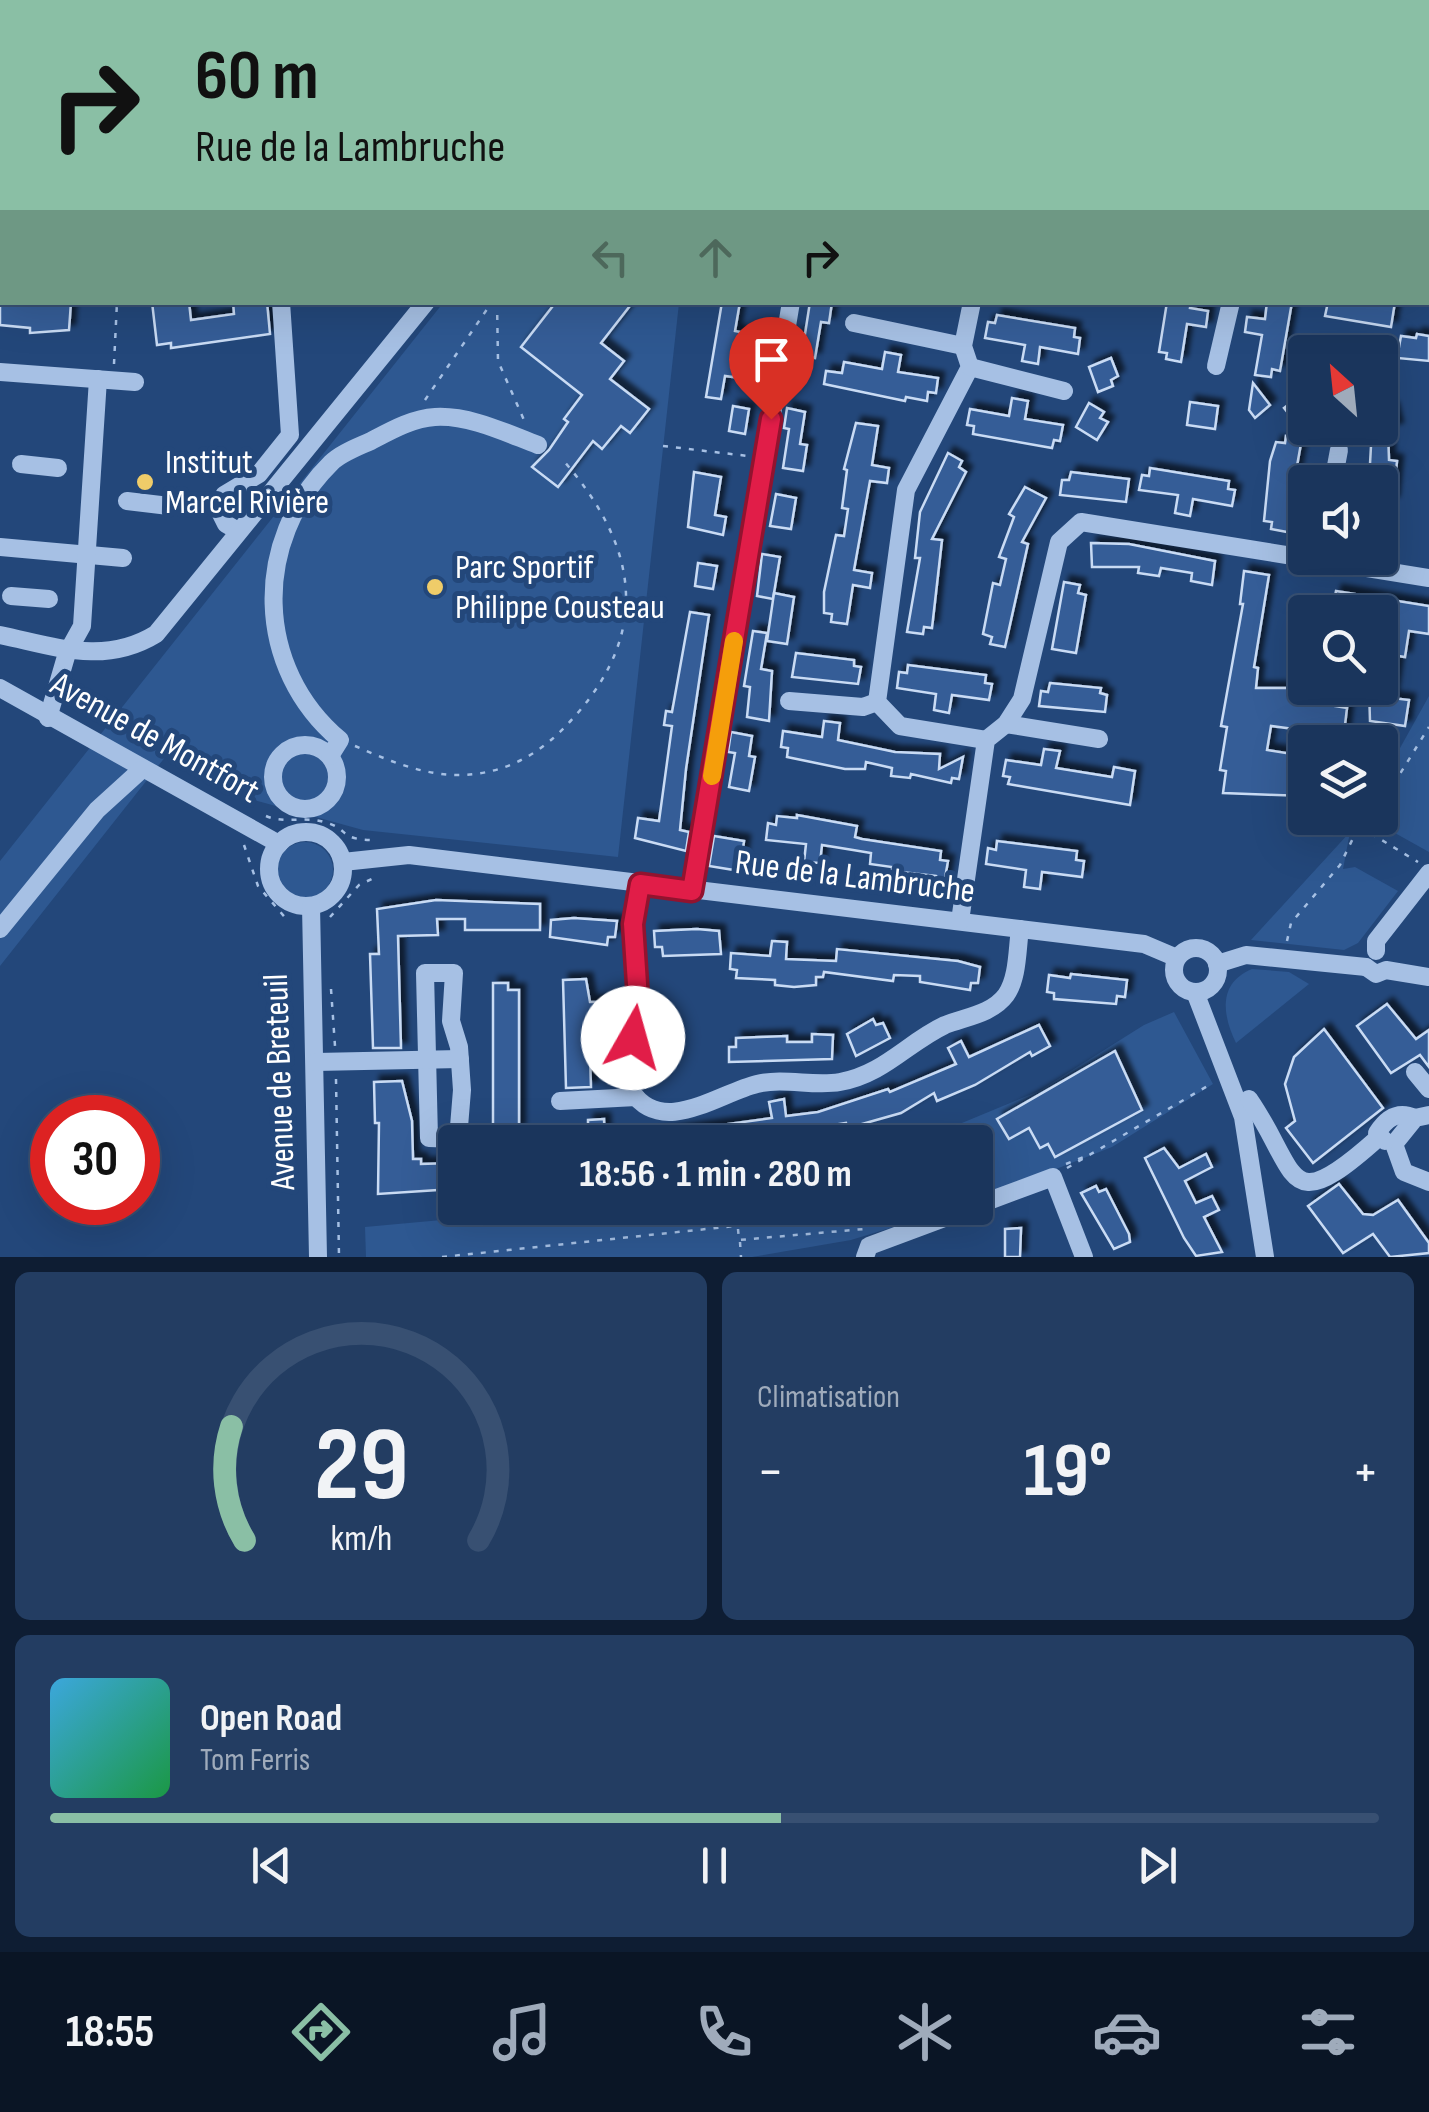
<!DOCTYPE html>
<html lang="fr">
<head>
<meta charset="utf-8">
<style>
  body { margin:0; font-family:"Sofia Sans Condensed",sans-serif; background:#233d62; color:#f1f3f6; height:100vh; display:flex; flex-direction:column; font-size:38px; white-space:nowrap }
  * { box-sizing:border-box; margin:0 }
  p { font-size:32px; color:#9fabbb }
  .icon { flex:none; width:55px; height:55px; fill:none; stroke:currentColor; stroke-width:2; stroke-linecap:round; stroke-linejoin:round }
  .map { position:relative; height:1257px; overflow:hidden }
  .side { display:flex; flex-direction:column; gap:15px; padding:15px; background:#0e1d33; flex:1 }
  .side>* { flex:none }
  .top-card { position:absolute; left:0px; top:0px; width:1430px; height:305px; box-shadow:0 10px 40px #0002,0 0 0 2px #385072; background:#8abfa5; color:#111; overflow:hidden }
  .needle { width:65px; rotate:333deg }
  .fabs { position:absolute; left:1288px; top:335px; display:grid; gap:20px }
  .fabs a { display:grid; place-items:center; width:110px; height:110px; border-radius:10px; background:#1a355c; box-shadow:0 10px 40px #0002,0 0 0 2px #385072; font-size:50px }
  .speed { position:absolute; left:30px; top:1095px; display:flex; gap:20px; font-size:50px; font-weight:700; text-align:center }
  .speed>* { display:grid; place-content:center; width:130px; height:130px; border-radius:50%; background:#1a355c; box-shadow:0 10px 40px #0002,0 0 0 2px #385072; line-height:1 }
  .speed .limit { border:15px solid #d22; background:#fff; color:#111 }
  .pin { position:absolute; display:grid; place-items:center; width:85px; height:85px; color:#fff; margin:-102px -42px; border-radius:50% 50% 50% 0; rotate:-45deg; box-shadow:0 0 10px #0007 }
  .pin .icon { rotate:45deg }
  .me { position:absolute; width:110px; margin:-55px; rotate:7deg; stroke-linejoin:round; filter:drop-shadow(0 0 8px #0008) }
  .turn { display:flex; align-items:center; gap:35px; height:210px; padding:0 30px; font-size:45px }
  .turn .icon { width:130px; height:130px; stroke-width:2.5 }
  .turn b { display:block; font-size:70px; line-height:85px }
  .lanes { display:flex; align-items:center; height:95px; padding:0 30px; background:#0003; justify-content:center; gap:50px; direction:ltr }
  .lanes .off { opacity:.35 }
  .big { font-size:75px; font-weight:700; line-height:1.1 }
  .side .widget { flex:1; display:flex; flex-direction:column; justify-content:center; gap:15px; min-width:0; padding:0 35px; border-radius:15px; background:#233d62 }
  .side .dial { align-items:center; gap:0 }
  .dial svg { height:260px; overflow:visible; fill:none; stroke:#385072; stroke-width:7; stroke-linecap:round; text-anchor:middle }
  .dial text { fill:#f1f3f6; stroke:none }
  .song { display:flex; align-items:center; gap:30px }
  .cover { width:120px; height:120px; border-radius:15px; background:linear-gradient(135deg,hsl(200 70% 55%),hsl(140 70% 35%)) }
  .played { height:10px; border-radius:5px; background:linear-gradient(90deg,#8abfa5 55%,#385072 55%) }
  .keys { display:flex; justify-content:space-around; direction:ltr }
  .heat { display:flex; justify-content:space-between; align-items:center; font-size:55px; direction:ltr }
  .side .tiles { flex:1; display:grid; gap:15px; grid-template-columns:1fr 1fr }
  .widget:last-child { grid-column:span 2 }
  .trip { position:absolute; left:438px; top:1125px; width:555px; height:100px; border-radius:10px; background:#1a355c; box-shadow:0 10px 40px #0002,0 0 0 2px #385072; font-weight:700; line-height:100px; text-align:center }
  .tabs { display:flex; height:160px; justify-content:space-around; align-items:center; background:#0a1525; color:#9fabbb }
  .tabs .icon { width:70px; height:70px }
  .tabs .current { color:#8abfa5 }
  .tabs b { font-size:45px; color:#f1f3f6 }
  .map>svg:first-child { display:block }
  .green { fill:#2e5891 }
  .building { fill:#345d97; stroke:#c9dbf4; stroke-width:2.5; filter:url(#shadow) }
  .lines { fill:none; stroke-linecap:round; stroke-linejoin:round }
  .path { stroke:#a6c0e4; stroke-width:2.5; stroke-dasharray:5 8; stroke-linecap:butt }
  .minor { stroke:#a6c0e4; stroke-width:18 }
  .route-casing { stroke:#92132f; stroke-width:25 }
  .route { stroke:#e11d48; stroke-width:18 }
  .slow { stroke:#f59e0b; stroke-width:18 }
  .poi-dot { fill:#efcc69; stroke:#23477a; stroke-width:4 }
  .labels { text-anchor:middle; dominant-baseline:central; stroke-width:10; stroke-linejoin:round; paint-order:stroke }
  .poi-label { font-size:35px; fill:#fff; stroke:#23477a; text-anchor:start }
  .street-label { font-size:35px; fill:#fff; stroke:#23477a }
</style>
</head>
<body>
<div class="map">
<svg width="1429" height="1257" viewBox="0 0 1429 1257">
  <defs>
    <filter id="shadow"><feDropShadow dx="6" dy="-6" stdDeviation="2.5" flood-color="#0009"/></filter>
  </defs>
  <rect width="100%" height="100%" fill="#23477a"/>
  <!-- green -->
  <g class="green">
    <polygon points="443,303 679,303 618,857 363,830 247,798 166,756 0,966 0,861"/>
    <polygon points="1429,696 1429,852 1368,818 1380,818 1380,784"/>
    <polygon points="1350,832 1343,869 1355,867 1398,891 1358,943 1344,950 1251,940"/>
    <circle cx="305" cy="870" r="28"/>
    <path d="M1252,969L1289,972L1309,984L1236,1043C1222,1014 1218,983 1252,969Z"/>
    <polygon points="1174,1012 1213,1084 1112,1147 975,1201 975,1142 916,1142 1039,1091 1144,1025"/>
    <polygon points="571,1208 956,1208 851,1240 752,1257 366,1257 365,1227"/>
  </g>
  <!-- building -->
  <g class="building">
    <polygon points="0,302 71,302 69,330 30,333 30,328 0,325"/>
    <polygon points="152,302 189,302 191,320 234,314 233,302 267,302 270,334 171,348 171,343 157,345"/>
    <polygon points="556,302 633,302 601,343 624,361 610,379 649,409 630,433 621,426 602,449 593,441 558,487 532,467 549,450 568,422 564,419 582,395 521,347"/>
    <polygon points="722,302 740,302 735,331 740,332 733,377 725,376 721,399 706,397"/>
    <polygon points="810,302 832,302 829,323 821,322 815,358 795,355 799,333 805,334"/>
    <polygon points="1167,302 1191,302 1190,308 1208,311 1206,327 1187,324 1181,362 1166,359 1167,353 1159,352"/>
    <polygon points="1267,302 1292,302 1280,371 1272,369 1271,377 1255,375 1262,335 1245,332 1247,317 1265,319"/>
    <polygon points="1328,302 1395,302 1391,327 1325,316"/>
    <polygon points="997,315 1075,328 1074,337 1080,338 1078,354 1040,347 1038,364 1022,361 1025,345 985,338 988,322 995,323"/>
    <polygon points="1417,334 1429,336 1429,361 1397,358 1401,336 1416,338"/>
    <polygon points="885,352 901,355 898,372 938,378 936,393 928,392 927,401 906,397 905,401 824,384 826,371 842,373 844,362 882,369"/>
    <polygon points="1111,358 1118,376 1111,380 1113,386 1098,392 1089,367"/>
    <polygon points="1253,383 1270,405 1255,418 1249,410"/>
    <polygon points="1305,392 1305,434 1284,408"/>
    <polygon points="1012,398 1028,401 1025,419 1063,425 1060,441 1054,440 1052,448 973,434 974,426 967,425 970,409 1009,416"/>
    <polygon points="1190,402 1218,406 1215,429 1187,425"/>
    <polygon points="1089,403 1104,412 1100,418 1108,422 1097,440 1076,427"/>
    <polygon points="733,406 749,409 745,434 729,431"/>
    <polygon points="787,408 805,412 800,444 807,445 803,471 783,468 789,429 784,428"/>
    <polygon points="1392,408 1397,428 1388,430 1389,460 1397,461 1393,502 1380,499 1380,482 1369,482 1372,428 1380,428 1380,411"/>
    <polygon points="856,423 878,426 872,465 889,468 887,483 870,481 854,570 872,573 870,588 853,585 847,624 831,622 832,614 824,613 824,592 836,535 844,536 848,509 842,508 847,470 844,469"/>
    <polygon points="1286,436 1302,438 1295,477 1305,479 1305,495 1293,493 1287,532 1271,529 1272,522 1264,521 1270,461 1276,442 1285,443"/>
    <polygon points="948,453 962,461 959,467 966,472 932,539 942,540 932,628 924,627 923,634 907,632 920,558 915,558 920,512"/>
    <polygon points="1150,468 1229,481 1228,489 1235,490 1232,506 1193,499 1190,516 1175,513 1178,495 1139,490 1142,475 1149,476"/>
    <polygon points="694,472 721,477 715,515 726,517 723,535 688,527"/>
    <polygon points="1071,472 1129,479 1126,502 1060,495 1062,480 1069,480"/>
    <polygon points="1025,487 1046,498 1022,542 1028,544 1005,647 990,644 992,637 983,634 993,583 1000,585 1006,559 999,557 1014,517 1009,514"/>
    <polygon points="776,494 796,498 791,529 770,526"/>
    <polygon points="1091,543 1129,544 1215,561 1212,585 1191,581 1192,573 1161,568 1159,576 1138,573 1139,567 1092,567"/>
    <polygon points="762,554 780,557 773,599 757,596"/>
    <polygon points="698,563 717,566 713,589 695,586"/>
    <polygon points="1244,571 1269,575 1254,667 1258,668 1256,688 1290,688 1298,643 1305,643 1305,688 1326,688 1323,704 1347,708 1343,742 1323,742 1324,733 1271,726 1267,750 1305,756 1305,796 1223,793 1226,771 1220,770 1227,727 1221,726 1243,604 1240,604"/>
    <polygon points="1064,582 1080,585 1078,593 1086,595 1076,653 1052,649"/>
    <polygon points="1336,591 1429,606 1429,634 1409,631 1405,657 1398,656 1392,698 1409,700 1405,726 1370,721 1369,688 1380,688 1380,612 1332,612"/>
    <polygon points="774,593 794,597 787,644 767,641"/>
    <polygon points="690,612 709,615 686,769 680,830 689,832 686,851 635,838 638,818 659,821 672,726 664,725 666,711 672,712"/>
    <polygon points="753,631 767,633 761,669 772,671 769,721 747,717 750,687 744,686"/>
    <polygon points="796,653 854,660 854,666 861,667 858,684 792,677"/>
    <polygon points="908,665 986,675 985,683 992,684 989,700 952,695 949,713 934,710 936,694 897,688 899,672 907,673"/>
    <polygon points="1050,683 1101,688 1100,693 1107,695 1105,712 1039,706 1041,691 1048,692"/>
    <polygon points="824,721 840,723 838,740 895,752 940,754 939,769 963,757 959,779 952,778 951,783 911,774 910,778 891,776 892,768 866,762 865,769 845,769 787,757 788,748 781,747 783,731 822,737"/>
    <polygon points="731,732 752,736 749,756 755,757 749,791 729,787 735,753 728,752"/>
    <polygon points="1044,749 1060,751 1056,768 1112,777 1114,767 1135,771 1130,805 1008,784 1010,777 1003,776 1006,760 1041,765"/>
    <polygon points="797,815 857,826 855,837 862,839 941,851 940,860 948,861 944,884 936,876 892,871 892,867 870,864 871,853 853,850 822,845 820,863 804,862 806,844 766,840 768,823 776,825 777,816 797,818"/>
    <polygon points="714,836 744,841 740,871 709,866"/>
    <polygon points="997,841 1077,851 1076,860 1084,861 1082,877 1042,872 1040,889 1024,887 1026,870 986,864 988,848 996,850"/>
    <polygon points="436,900 540,904 540,930 465,930 465,919 437,919 438,935 398,936 401,1048 373,1048 370,954 379,954 377,909"/>
    <polygon points="574,918 617,921 615,937 608,937 607,945 550,937 551,920"/>
    <polygon points="697,929 719,931 721,954 663,956 662,947 655,947 654,931"/>
    <polygon points="772,941 787,942 786,959 836,961 837,949 958,961 980,967 978,983 971,983 970,990 920,982 920,976 894,975 893,981 824,972 823,977 816,977 816,985 794,987 775,985 775,980 736,978 737,970 730,969 731,953 770,956"/>
    <polygon points="1071,974 1127,980 1125,997 1117,996 1116,1004 1054,999 1054,993 1047,992 1049,975 1070,978"/>
    <polygon points="586,979 590,1002 621,1002 621,1016 606,1017 606,1056 590,1057 591,1087 566,1088 563,980"/>
    <polygon points="493,983 508,983 508,990 519,990 519,1130 508,1131 508,1137 493,1138"/>
    <polygon points="1387,1004 1416,1039 1429,1030 1429,1067 1420,1055 1391,1073 1357,1026"/>
    <polygon points="873,1019 876,1025 883,1023 890,1038 856,1056 847,1034"/>
    <polygon points="1039,1025 1050,1046 1032,1056 1030,1052 975,1085 937,1101 934,1093 901,1113 848,1128 846,1123 821,1127 822,1135 801,1138 802,1142 655,1142 655,1134 772,1118 769,1102 784,1099 786,1116 818,1112 888,1089 890,1092 956,1064 948,1048 961,1041 969,1057"/>
    <polygon points="1324,1029 1383,1108 1313,1163 1286,1128 1295,1121 1285,1084 1294,1057"/>
    <polygon points="812,1034 833,1035 832,1059 729,1062 729,1047 736,1047 736,1038 787,1036 787,1042 812,1042"/>
    <polygon points="1115,1051 1142,1110 1055,1157 1048,1144 1040,1148 1029,1128 1009,1139 997,1119"/>
    <polygon points="402,1081 412,1121 413,1159 421,1159 421,1164 452,1163 453,1189 378,1194 379,1123 375,1123 374,1082"/>
    <polygon points="604,1119 605,1142 588,1142 588,1120"/>
    <polygon points="1164,1148 1179,1168 1206,1154 1212,1167 1185,1181 1196,1203 1212,1196 1219,1210 1204,1217 1222,1252 1196,1256 1184,1238 1145,1158"/>
    <polygon points="1339,1184 1363,1214 1373,1215 1398,1200 1429,1243 1429,1253 1390,1257 1373,1234 1343,1253 1308,1206"/>
    <polygon points="1096,1186 1099,1192 1106,1189 1129,1234 1130,1242 1114,1249 1081,1193"/>
    <polygon points="1021,1228 1020,1257 1005,1257 1005,1229"/>
  </g>
  <g class="lines">
    <!-- path -->
    <g class="path">
      <polyline points="706,2 708,0"/>
      <polyline points="0,132 2,132"/>
      <polyline points="0,188 2,188"/>
      <polyline points="497,302 498,361 524,420"/>
      <polyline points="114,364 117,302"/>
      <polyline points="425,400 492,302"/>
      <polyline points="663,446 748,456"/>
      <path d="M355,746C387,760 423,775 457,775C507,775 544,752 575,716C653,628 636,543 562,459"/>
      <polyline points="1380,806 1429,727"/>
      <path d="M266,816C284,824 305,816 324,822C351,829 337,840 375,840"/>
      <polyline points="1360,827 1418,862"/>
      <polyline points="244,845 258,886 289,922"/>
      <polyline points="330,917 359,885 376,877"/>
      <polyline points="1287,941 1291,923 1340,865 1359,826 1373,818"/>
      <polyline points="331,989 335,1046"/>
      <polyline points="336,1079 339,1257"/>
      <polyline points="1066,1164 1086,1156"/>
      <polyline points="1067,1168 1211,1084"/>
      <polyline points="738,1229 739,1240 864,1229"/>
      <polyline points="740,1242 741,1257"/>
      <polyline points="442,1257 905,1208"/>
    </g>
    <!-- minor -->
    <g class="minor">
      <polyline points="169,0 175,2"/>
      <polyline points="1400,0 1416,2"/>
      <polyline points="841,2 841,0"/>
      <polyline points="1015,2 1016,0"/>
      <polyline points="1372,2 1373,0"/>
      <polyline points="0,7 2,7"/>
      <polyline points="1428,284 1429,285"/>
      <polyline points="972,302 963,346 970,367 906,490 877,702 900,726 986,740"/>
      <polyline points="854,323 963,346"/>
      <polyline points="1216,366 1231,302"/>
      <polyline points="970,367 1064,391"/>
      <polyline points="0,372 135,382"/>
      <polyline points="21,464 58,468"/>
      <polyline points="1333,482 1339,450"/>
      <polyline points="127,501 169,506"/>
      <polyline points="238,531 226,524 219,510 224,495 259,474 290,435 281,302"/>
      <polyline points="0,547 123,558"/>
      <polyline points="11,596 49,599"/>
      <path d="M0,635C54,646 104,666 156,634L426,302"/>
      <polyline points="0,688 279,844"/>
      <polyline points="789,701 863,707 877,702"/>
      <polyline points="48,718 67,653 82,626 98,379"/>
      <polyline points="1006,724 1099,739"/>
      <circle cx="305" cy="777" r="32"/>
      <path d="M330,756L340,740C254,668 252,541 331,463C341,453 358,447 371,441C390,431 413,418 435,417C470,415 506,433 538,445"/>
      <circle cx="306" cy="869" r="37"/>
      <polyline points="343,862 409,855 1144,944 1177,958"/>
      <path d="M640,885C636,907 631,930 633,952C635,973 641,992 639,1012C637,1038 614,1068 632,1092C663,1137 719,1093 757,1084C785,1077 813,1087 840,1082C884,1074 907,1043 945,1025C965,1017 992,1014 1006,995C1018,978 1017,950 1020,929"/>
      <polyline points="692,891 791,302"/>
      <polyline points="311,906 318,1257"/>
      <polyline points="960,921 986,740 1006,724 1022,699 1059,542 1081,522 1429,578"/>
      <polyline points="0,929 97,810 141,770"/>
      <circle cx="1196" cy="970" r="22"/>
      <polyline points="1376,951 1376,941 1429,873"/>
      <polyline points="1217,964 1246,955 1366,967"/>
      <polyline points="1366,967 1376,974 1386,970 1429,977"/>
      <polygon points="425,973 454,973 451,1021 459,1047 462,1090 458,1139 429,1138"/>
      <polyline points="1195,992 1243,1117 1265,1257"/>
      <polyline points="316,1062 460,1059"/>
      <polyline points="1415,1072 1429,1089"/>
      <path d="M1249,1099C1300,1173 1284,1222 1378,1138"/>
      <polyline points="560,1101 636,1097"/>
      <polyline points="1429,1115 1415,1118 1394,1144 1404,1172 1429,1182"/>
      <path d="M1385,1141L1377,1133C1386,1119 1397,1110 1415,1118"/>
      <polyline points="975,1206 1053,1177 1084,1257"/>
      <polyline points="865,1257 869,1246 971,1208"/>
    </g>
  </g>
  <g class="lines">
    <defs>
      <polyline id="route" points="633,1038 639,1014 633,924 640,884 692,891 771,419"/>
    </defs>
    <!-- route casing -->
    <use href="#route" class="route-casing"/>
    <!-- route -->
    <use href="#route" class="route"/>
    <!-- slow -->
    <polyline class="slow" points="712,776 734,641"/>
  </g>
  <!-- markers -->
  <g class="poi-dot">
    <circle cx="145" cy="482" r="10"/>
    <circle cx="435" cy="587" r="10"/>
  </g>
  <g class="labels">
    <!-- poi labels -->
    <g class="poi-label">
      <text x="165" y="462">Institut<tspan x="165" dy="40">Marcel Rivière</tspan></text>
      <text x="455" y="567">Parc Sportif<tspan x="455" dy="40">Philippe Cousteau</tspan></text>
    </g>
    <!-- street labels -->
    <g class="street-label">
      <text transform="translate(155 738) rotate(29)">Avenue de Montfort</text>
      <text transform="translate(855 877) rotate(7)">Rue de la Lambruche</text>
      <text transform="translate(280 1082) rotate(-92)">Avenue de Breteuil</text>
    </g>
  </g>
</svg>
<div class="fabs">
<a><svg class="needle" viewBox="-14 -14 28 28"><path d="M0-13l5 13h-10z" fill="#e53935"/><path d="M0 13l5-13h-10z" fill="#9fabbb"/></svg></a>
<a><svg class="icon" aria-label="sound" viewBox="0 0 24 24"><path d="M4 9h4l5-4v14l-5-4H4zM17 9q2 3 0 6"/></svg></a>
<a><svg class="icon" aria-label="search" viewBox="0 0 24 24"><circle cx="10" cy="10" r="6"/><path d="M15 15l6 6"/></svg></a>
<a><svg class="icon" aria-label="layers" viewBox="0 0 24 24"><path d="M12 4l9 5-9 5-9-5zM3 14l9 5 9-5"/></svg></a>
</div>
<div class="speed"><div class="limit">30</div></div>
<div class="pin" style="left:771px;top:419px;background:#d93025"><svg class="icon" aria-label="arrive" viewBox="0 0 24 24"><path d="M6 21V4h12l-3 4 3 4H6"/></svg></div>
<svg class="me" style="left:633px;top:1038px" viewBox="-20 -20 40 40"><circle r="19" fill="#fff"/><path d="M0-13L10 11 0 6-10 11z" fill="#e11d48"/></svg>
<div class="trip">18:56 · 1 min · 280 m</div>
<div class="top-card">
<div class="turn"><svg class="icon" aria-label="right" viewBox="0 0 24 24"><path d="M7 20v-9h11M14 6l5 5-5 5"/></svg><div><b>60 m</b>Rue de la Lambruche</div></div>
<div class="lanes"><svg class="icon off" aria-label="left" viewBox="0 0 24 24"><path d="M17 20v-9H6M10 6l-5 5 5 5"/></svg><svg class="icon off" aria-label="ahead" viewBox="0 0 24 24"><path d="M12 20V5M6 11l6-6 6 6"/></svg><svg class="icon" aria-label="right" viewBox="0 0 24 24"><path d="M7 20v-9h11M14 6l5 5-5 5"/></svg></div>
</div>
</div>
<section class="side">
<div class="tiles">
<div class="widget dial"><svg viewBox="0 0 100 80">
<path d="M14 69A42 42 0 1 1 86 69"/>
<path d="M14 69A42 42 0 0 1 10 34" stroke="#8abfa5"/>
<text x="50" y="56" font-size="32" font-weight="700">29</text>
<text x="50" y="72" font-size="11">km/h</text>
</svg></div>
<div class="widget"><p>Climatisation</p>
<div class="heat"><a>−</a><b class="big">19°</b><a>+</a></div>
</div>
<div class="widget">
<div class="song"><i class="cover"></i><div><b>Open Road</b><p>Tom Ferris</p></div></div>
<div class="played"></div>
<div class="keys"><svg class="icon" aria-label="previous" viewBox="0 0 24 24"><path d="M18 5L8 12l10 7zM5 5v14"/></svg><svg class="icon" aria-label="pause" viewBox="0 0 24 24"><path d="M8 5v14M16 5v14"/></svg><svg class="icon" aria-label="next" viewBox="0 0 24 24"><path d="M6 5l10 7-10 7zM19 5v14"/></svg></div>
</div>
</div>
</section>
<nav class="tabs">
<b>18:55</b>
<svg class="icon current" aria-label="directions" viewBox="0 0 24 24"><path d="M12 3l9 9-9 9-9-9zM9 14v-3h6M13 9l2 2-2 2"/></svg>
<svg class="icon" aria-label="music" viewBox="0 0 24 24"><path d="M9 18V5l10-2v13"/><circle cx="6" cy="18" r="3"/><circle cx="16" cy="16" r="3"/></svg>
<svg class="icon" aria-label="phone" viewBox="0 0 24 24"><path d="M5 4h4l2 5-3 2q2 4 5 5l2-3 5 2v4C11 20 4 13 5 4z"/></svg>
<svg class="icon" aria-label="climate" viewBox="0 0 24 24"><path d="M12 3v18M4 7l16 10M4 17L20 7"/></svg>
<svg class="icon" aria-label="car" viewBox="0 0 24 24"><path d="M5 17H2v-5l4-1 3-4h7l3 4 3 1v5h-3M9 17h6M6 11h13"/><circle cx="7" cy="17" r="2"/><circle cx="17" cy="17" r="2"/></svg>
<svg class="icon" aria-label="filters" viewBox="0 0 24 24"><path d="M4 7h16M4 17h16"/><circle cx="9" cy="7" r="2"/><circle cx="15" cy="17" r="2"/></svg>
</nav>
</body>
</html>
